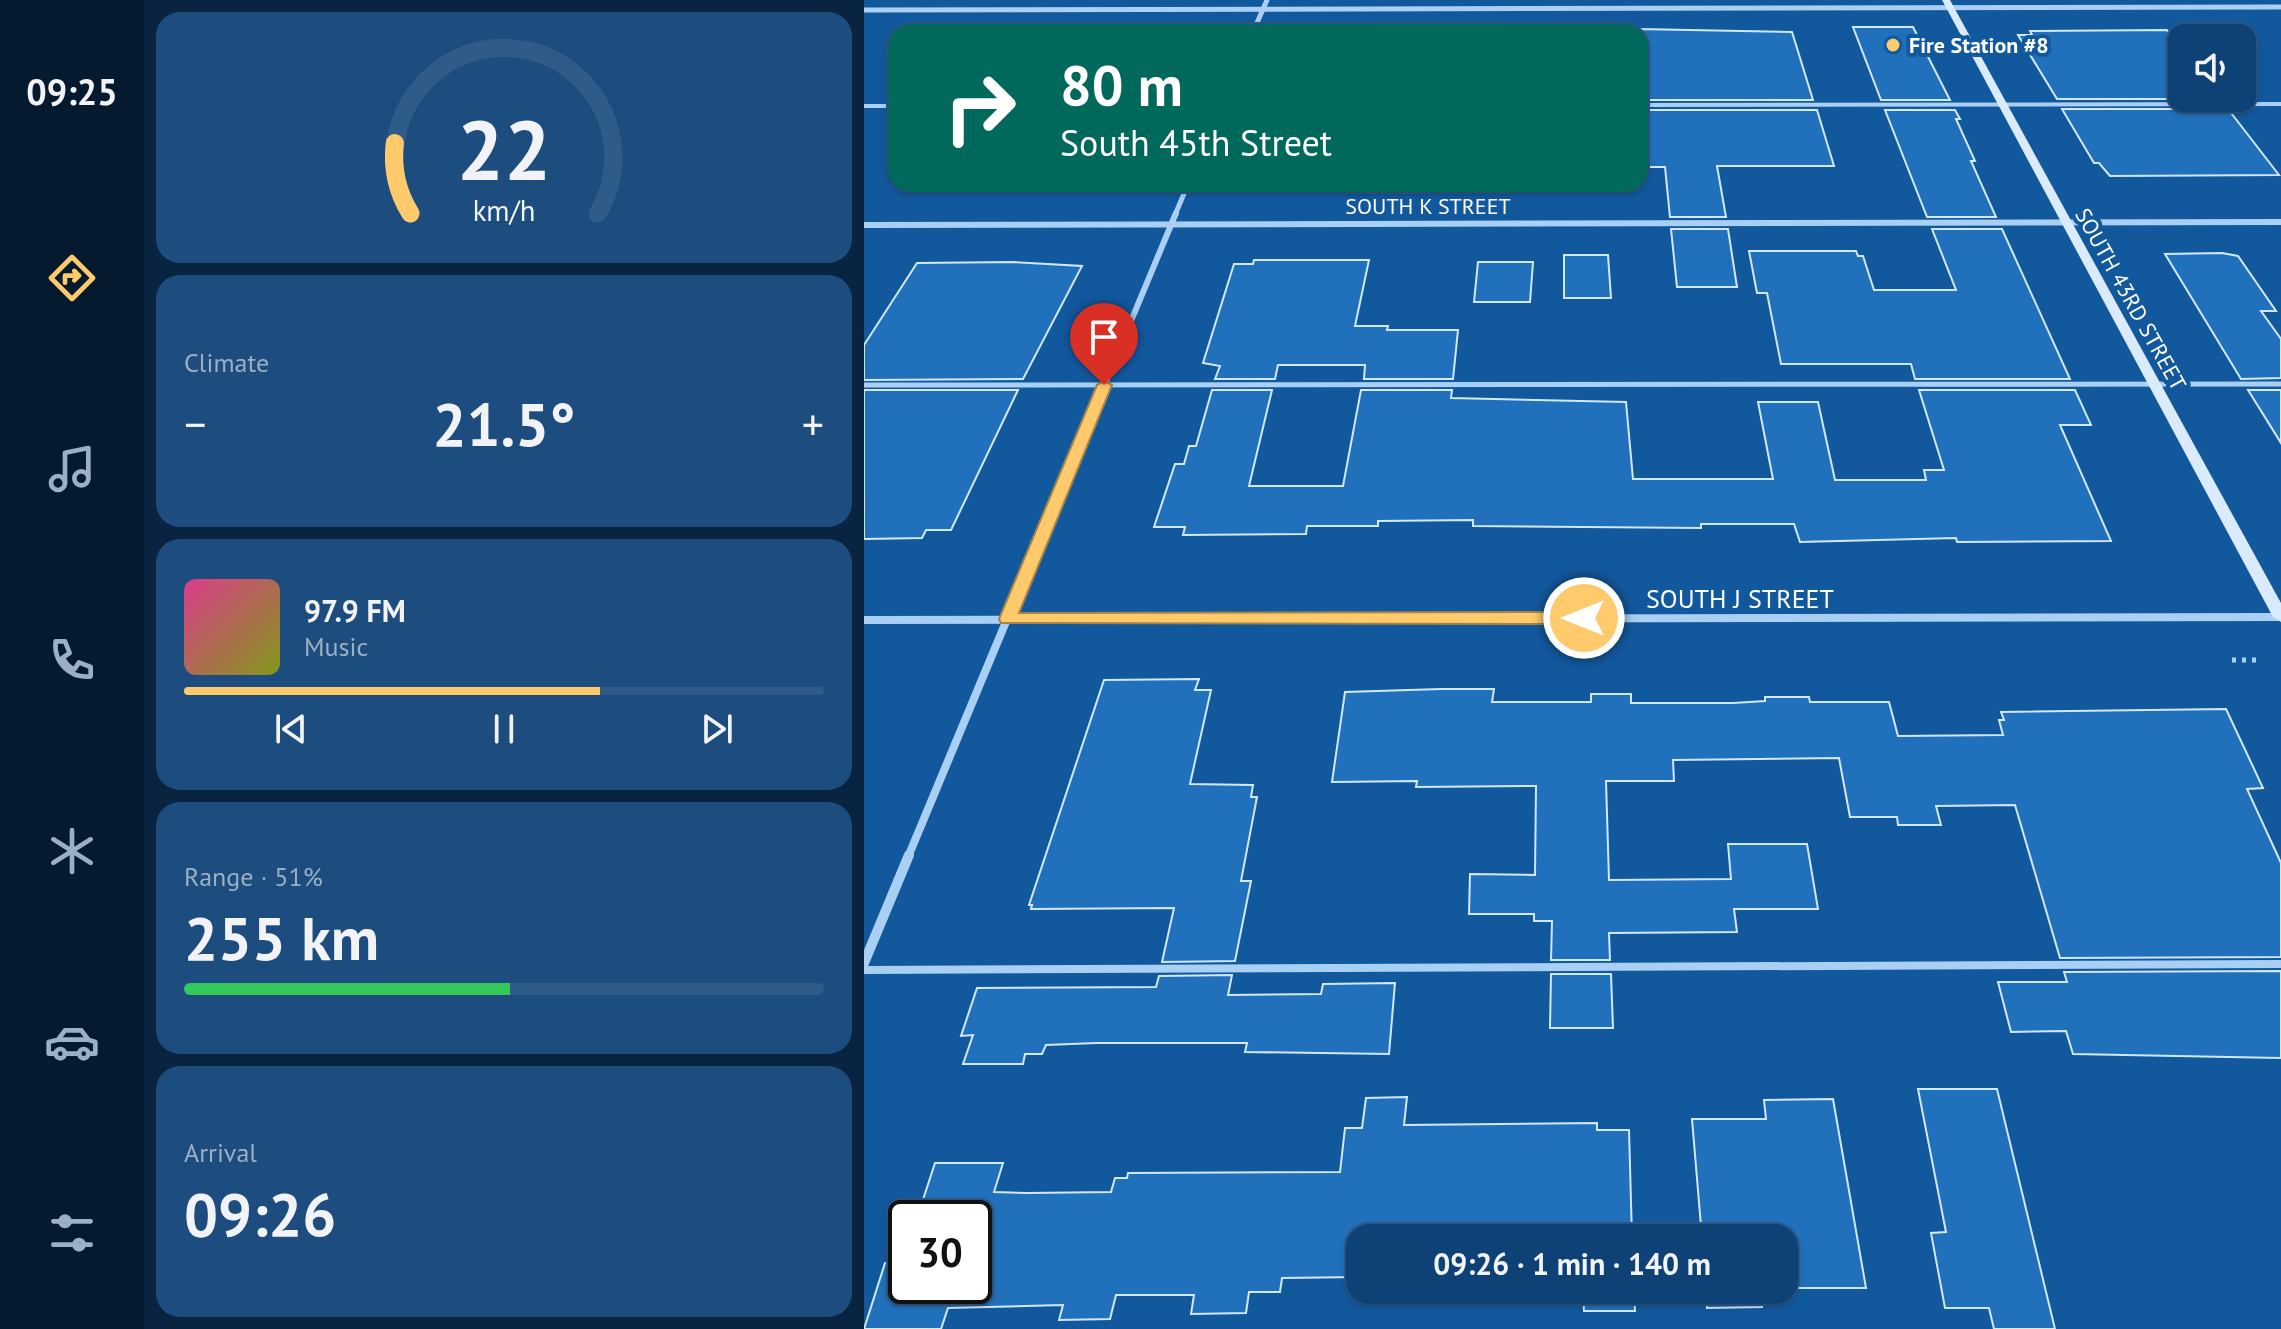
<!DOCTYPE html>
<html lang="en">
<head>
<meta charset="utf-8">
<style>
  body { margin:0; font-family:"PT Sans",sans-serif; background:#1c4d7e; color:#f1f3f6; height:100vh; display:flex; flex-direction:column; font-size:30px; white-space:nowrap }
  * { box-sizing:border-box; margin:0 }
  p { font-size:26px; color:#9bb0c5 }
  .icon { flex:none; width:44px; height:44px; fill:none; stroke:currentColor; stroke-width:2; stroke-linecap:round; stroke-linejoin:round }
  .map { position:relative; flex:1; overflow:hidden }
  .drawer { display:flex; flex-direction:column; gap:12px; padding:12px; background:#082441; width:720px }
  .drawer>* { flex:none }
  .hud { position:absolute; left:24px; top:24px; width:760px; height:168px; border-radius:24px; box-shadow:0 2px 6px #0004,0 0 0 2px #2e5b88; background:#00695c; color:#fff; overflow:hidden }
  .controls { position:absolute; left:1304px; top:24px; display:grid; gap:16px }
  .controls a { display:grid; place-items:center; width:88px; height:88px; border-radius:16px; background:#0e4276; box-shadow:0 2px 6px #0004,0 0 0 2px #2e5b88; font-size:40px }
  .speed { position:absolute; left:24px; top:1200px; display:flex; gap:16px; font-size:40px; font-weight:700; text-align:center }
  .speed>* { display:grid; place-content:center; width:104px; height:104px; border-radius:50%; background:#0e4276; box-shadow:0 2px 6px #0004,0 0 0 2px #2e5b88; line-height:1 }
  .speed .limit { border:4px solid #111; border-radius:12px; background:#fff; color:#111 }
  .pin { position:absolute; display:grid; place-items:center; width:68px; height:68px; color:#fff; margin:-82px -34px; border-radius:50% 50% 50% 0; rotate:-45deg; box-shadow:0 0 8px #0007 }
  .pin .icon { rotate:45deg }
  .me { position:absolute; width:88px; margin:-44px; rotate:270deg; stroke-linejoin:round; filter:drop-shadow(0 0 6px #0008) }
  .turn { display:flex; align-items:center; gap:28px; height:168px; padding:0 40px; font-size:36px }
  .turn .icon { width:104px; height:104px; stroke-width:2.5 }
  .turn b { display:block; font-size:56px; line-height:68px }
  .big { font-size:60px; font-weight:700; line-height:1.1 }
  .drawer .widget { flex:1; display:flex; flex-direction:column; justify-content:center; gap:12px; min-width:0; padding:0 28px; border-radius:24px; background:#1c4d7e }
  .drawer .dial { align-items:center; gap:0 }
  .dial svg { height:208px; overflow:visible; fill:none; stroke:#2e5b88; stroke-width:7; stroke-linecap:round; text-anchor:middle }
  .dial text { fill:#f1f3f6; stroke:none }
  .song { display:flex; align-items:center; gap:24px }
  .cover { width:96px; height:96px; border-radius:12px; background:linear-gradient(135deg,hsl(330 70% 55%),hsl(70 70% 35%)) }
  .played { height:8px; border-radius:4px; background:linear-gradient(90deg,#ffca6c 65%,#2e5b88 65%) }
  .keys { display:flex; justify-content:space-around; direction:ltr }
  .heat { display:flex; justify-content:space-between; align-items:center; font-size:44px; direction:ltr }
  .charge { height:12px; border-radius:6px; background:linear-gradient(90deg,#34c759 51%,#2e5b88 0) }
  .trip { position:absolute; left:482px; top:1224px; width:452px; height:80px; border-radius:24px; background:#0e4276; box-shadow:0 2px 6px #0004,0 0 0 2px #2e5b88; font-weight:700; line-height:80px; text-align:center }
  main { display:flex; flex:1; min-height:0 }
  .tab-bar { display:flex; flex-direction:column; width:144px; justify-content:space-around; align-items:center; background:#061a2f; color:#9bb0c5 }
  .tab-bar .icon { width:56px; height:56px }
  .tab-bar .active { color:#ffca6c }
  .tab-bar b { font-size:36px; color:#f1f3f6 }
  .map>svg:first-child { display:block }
  .building { fill:#2170bc; stroke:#d1e8fe; stroke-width:2 }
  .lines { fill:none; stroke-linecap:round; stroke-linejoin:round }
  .path { stroke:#a9d0f4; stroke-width:5; stroke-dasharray:4 6; stroke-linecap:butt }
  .lane-far2 { stroke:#a9d0f4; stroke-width:4 }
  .lane-far1 { stroke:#a9d0f4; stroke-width:5 }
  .lane { stroke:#a9d0f4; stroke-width:8 }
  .street-far3 { stroke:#a9d0f4; stroke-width:5 }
  .street-far2 { stroke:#a9d0f4; stroke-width:6 }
  .street-far1 { stroke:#a9d0f4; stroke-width:8 }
  .street { stroke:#a9d0f4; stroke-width:10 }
  .secondary { fill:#d9ebfd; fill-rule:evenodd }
  .route { fill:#ffca6c; stroke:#a68346; stroke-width:2 }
  .poi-dot { fill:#ffca6c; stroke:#12589d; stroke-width:3 }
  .labels { text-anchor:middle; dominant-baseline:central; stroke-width:8; stroke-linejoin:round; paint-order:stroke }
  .far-poi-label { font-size:22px; font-weight:bold; fill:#fff; stroke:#12589d; text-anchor:start }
  .far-street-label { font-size:22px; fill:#fff; stroke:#12589d }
  .street-label { font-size:26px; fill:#fff; stroke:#12589d }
</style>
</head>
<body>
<main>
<nav class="tab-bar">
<b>09:25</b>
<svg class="icon active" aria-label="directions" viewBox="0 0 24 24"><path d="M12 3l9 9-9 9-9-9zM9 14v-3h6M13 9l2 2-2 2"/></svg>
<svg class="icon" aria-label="music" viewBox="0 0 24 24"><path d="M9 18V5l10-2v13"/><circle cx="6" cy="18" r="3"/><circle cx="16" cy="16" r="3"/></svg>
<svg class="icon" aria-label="phone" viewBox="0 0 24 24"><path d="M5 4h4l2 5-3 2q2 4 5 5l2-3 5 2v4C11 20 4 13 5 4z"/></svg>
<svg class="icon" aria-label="climate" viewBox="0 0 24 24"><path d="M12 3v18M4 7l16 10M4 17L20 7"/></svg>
<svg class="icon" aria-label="car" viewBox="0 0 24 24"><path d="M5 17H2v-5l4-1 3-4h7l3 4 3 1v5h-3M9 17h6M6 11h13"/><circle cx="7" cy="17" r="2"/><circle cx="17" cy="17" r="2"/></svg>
<svg class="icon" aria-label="filters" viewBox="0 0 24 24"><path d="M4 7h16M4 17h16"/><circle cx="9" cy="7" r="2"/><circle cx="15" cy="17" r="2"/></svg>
</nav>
<section class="drawer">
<div class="widget dial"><svg viewBox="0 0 100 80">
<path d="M14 69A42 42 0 1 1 86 69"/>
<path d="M14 69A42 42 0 0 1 8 42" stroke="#ffca6c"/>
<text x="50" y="56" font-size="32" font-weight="700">22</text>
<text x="50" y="72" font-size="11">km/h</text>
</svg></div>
<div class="widget"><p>Climate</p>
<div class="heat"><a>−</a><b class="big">21.5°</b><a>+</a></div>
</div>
<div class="widget">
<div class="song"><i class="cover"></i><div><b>97.9 FM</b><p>Music</p></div></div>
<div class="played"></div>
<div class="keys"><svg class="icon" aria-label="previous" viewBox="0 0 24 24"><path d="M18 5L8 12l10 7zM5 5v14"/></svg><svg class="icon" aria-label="pause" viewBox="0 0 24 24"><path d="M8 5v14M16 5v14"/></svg><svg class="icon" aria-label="next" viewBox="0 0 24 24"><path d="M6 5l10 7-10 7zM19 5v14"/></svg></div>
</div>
<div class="widget"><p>Range · 51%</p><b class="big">255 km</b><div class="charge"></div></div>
<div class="widget"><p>Arrival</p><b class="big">09:26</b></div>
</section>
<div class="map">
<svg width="1417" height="1329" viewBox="0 0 1417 1329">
  <rect width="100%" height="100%" fill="#12589d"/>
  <!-- building -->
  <g class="building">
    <polygon points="989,27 1049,27 1086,100 1017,100"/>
    <polygon points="774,29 928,32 949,100 776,100"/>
    <polygon points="1303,30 1318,49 1318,98 1357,99 1193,99 1154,35 1168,35 1166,31"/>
    <polygon points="1198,109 1364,109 1415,175 1246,176 1235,163 1230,163"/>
    <polygon points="776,110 953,110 970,166 853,166 862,217 806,217 801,167 776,167"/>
    <polygon points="1021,110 1091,110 1096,119 1092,119 1111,161 1107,161 1132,217 1063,217"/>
    <polygon points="807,229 864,229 873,287 813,287"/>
    <polygon points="1068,229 1138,229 1206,379 1051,379 1047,364 917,364 903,293 893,293 885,251 992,251 994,256 999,256 1010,290 1092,290"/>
    <polygon points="1358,253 1374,256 1412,311 1397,311 1417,339 1417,378 1377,379 1301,254"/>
    <polygon points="700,255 744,255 747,298 700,298"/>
    <polygon points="390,260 505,260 491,326 524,326 523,330 594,330 589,379 500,379 501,365 414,365 411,379 351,379 356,366 339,363 370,264 389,264"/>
    <polygon points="149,262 218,266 159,379 0,380 0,345 53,263"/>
    <polygon points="614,262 669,262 666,302 610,302"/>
    <polygon points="0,390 154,390 87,530 62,530 58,538 0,539"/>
    <polygon points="348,390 408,390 385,486 479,486 497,390 588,390 587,398 762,402 769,479 909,479 894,402 954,402 971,480 1062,480 1060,470 1080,470 1055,390 1211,390 1227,425 1196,425 1247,541 1093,542 1092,538 936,542 930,524 837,524 837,528 609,526 609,520 514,521 514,526 443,526 442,534 319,535 321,527 290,527 311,464 320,464 325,446 332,446"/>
    <polygon points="1384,390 1417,390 1417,443"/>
    <polygon points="335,679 331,690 347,690 326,784 389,785 387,797 393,797 377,881 387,881 371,961 298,962 310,908 167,909 168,905 165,905 240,680"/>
    <polygon points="577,689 630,689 628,702 727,702 727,694 767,694 767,703 869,703 901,701 901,697 945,697 946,702 1025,702 1034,736 1139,735 1135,720 1140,720 1137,712 1362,709 1399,788 1383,789 1417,863 1417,957 1196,958 1151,805 1072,806 1077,825 1034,825 1033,817 986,817 975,758 809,760 810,781 742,781 745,880 867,879 864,844 943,844 954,909 870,909 873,932 745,933 746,960 687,960 688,921 670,921 670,914 605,914 606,874 671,875 672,786 552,787 553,781 468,782 481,692"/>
    <polygon points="1417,971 1417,1058 1209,1054 1202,1031 1147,1032 1134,982 1203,982 1200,972"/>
    <polygon points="687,974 747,974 749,1028 686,1028"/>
    <polygon points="368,975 364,995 457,994 459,984 531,983 525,1054 381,1052 383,1043 233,1043 182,1045 178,1054 161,1054 159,1064 99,1064 109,1035 97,1036 113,988 292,987 295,976"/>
    <polygon points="1054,1089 1133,1089 1191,1329 1130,1329 1125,1308 1081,1308 1067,1233 1082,1232"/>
    <polygon points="543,1097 540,1125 733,1123 733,1130 765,1130 768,1238 496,1238 496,1277 418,1278 416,1292 385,1292 382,1313 327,1314 330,1295 252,1295 246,1319 195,1320 199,1305 84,1308 77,1329 0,1329 21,1263 38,1263 42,1250 42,1286 110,1286 110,1218 53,1218 71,1163 139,1163 130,1192 163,1193 247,1192 251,1178 263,1178 264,1173 476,1172 481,1128 498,1128 502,1098"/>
    <polygon points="969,1099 1002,1288 920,1288 920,1238 838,1238 828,1119 902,1119 900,1100"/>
    <polygon points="675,1290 770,1290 771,1311 720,1311 719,1295 675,1295"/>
    <polygon points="842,1290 896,1290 898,1307 843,1308"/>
  </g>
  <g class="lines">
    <!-- path -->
    <polyline class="path" points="1368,660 1392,660"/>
    <!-- lane-far2 -->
    <g class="lane-far2">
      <polyline points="776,105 1417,104"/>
      <polyline points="0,106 32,106"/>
    </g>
    <!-- lane-far1 -->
    <polyline class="lane-far1" points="0,385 1417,384"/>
    <!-- lane -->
    <polyline class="lane" points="0,970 1417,964"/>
    <!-- street-far3 -->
    <g class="street-far3">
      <polyline points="0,10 1417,7"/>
      <polyline points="389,32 403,0"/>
      <polyline points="311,215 324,184"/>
    </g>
    <!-- street-far2 -->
    <g class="street-far2">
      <polyline points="0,225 1417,222"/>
      <polyline points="195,494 312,213"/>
    </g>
    <!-- street-far1 -->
    <g class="street-far1">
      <polyline points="0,620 1417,617"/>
      <polyline points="44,857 196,492"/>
    </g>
    <!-- street -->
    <polyline class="street" points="0,963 45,855"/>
    <!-- secondary -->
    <polygon class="secondary" points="1078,0 1086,0 1417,603 1417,622 1409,617"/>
  </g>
  <!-- route -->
  <polygon class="route" points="240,381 248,385 155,613 720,612 729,618 720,624 137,623 135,619 233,385"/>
  <!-- markers -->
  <circle class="poi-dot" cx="1029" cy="45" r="8"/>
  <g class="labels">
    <!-- far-poi labels -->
    <g class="far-poi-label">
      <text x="1045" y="45">Fire Station #8</text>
    </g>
    <!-- far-street labels -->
    <g class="far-street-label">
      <text x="564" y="206">SOUTH K STREET</text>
      <text transform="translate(1267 299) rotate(61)">SOUTH 43RD STREET</text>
    </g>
    <!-- street labels -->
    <g class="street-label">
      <text x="876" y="598">SOUTH J STREET</text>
    </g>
  </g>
</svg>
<div class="controls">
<a><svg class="icon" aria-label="sound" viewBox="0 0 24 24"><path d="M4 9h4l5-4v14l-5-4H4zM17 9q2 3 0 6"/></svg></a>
</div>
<div class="speed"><div class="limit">30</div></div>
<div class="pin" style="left:240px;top:385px;background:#d93025"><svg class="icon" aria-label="arrive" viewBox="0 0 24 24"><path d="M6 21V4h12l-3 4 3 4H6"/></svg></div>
<svg class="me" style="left:720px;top:618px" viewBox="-20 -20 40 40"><circle r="17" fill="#ffca6c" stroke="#fff" stroke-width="3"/><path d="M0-11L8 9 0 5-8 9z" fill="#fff"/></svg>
<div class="trip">09:26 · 1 min · 140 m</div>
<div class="hud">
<div class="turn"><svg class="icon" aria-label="right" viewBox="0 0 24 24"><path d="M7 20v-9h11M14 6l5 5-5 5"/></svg><div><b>80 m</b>South 45th Street</div></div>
</div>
</div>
</main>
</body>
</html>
